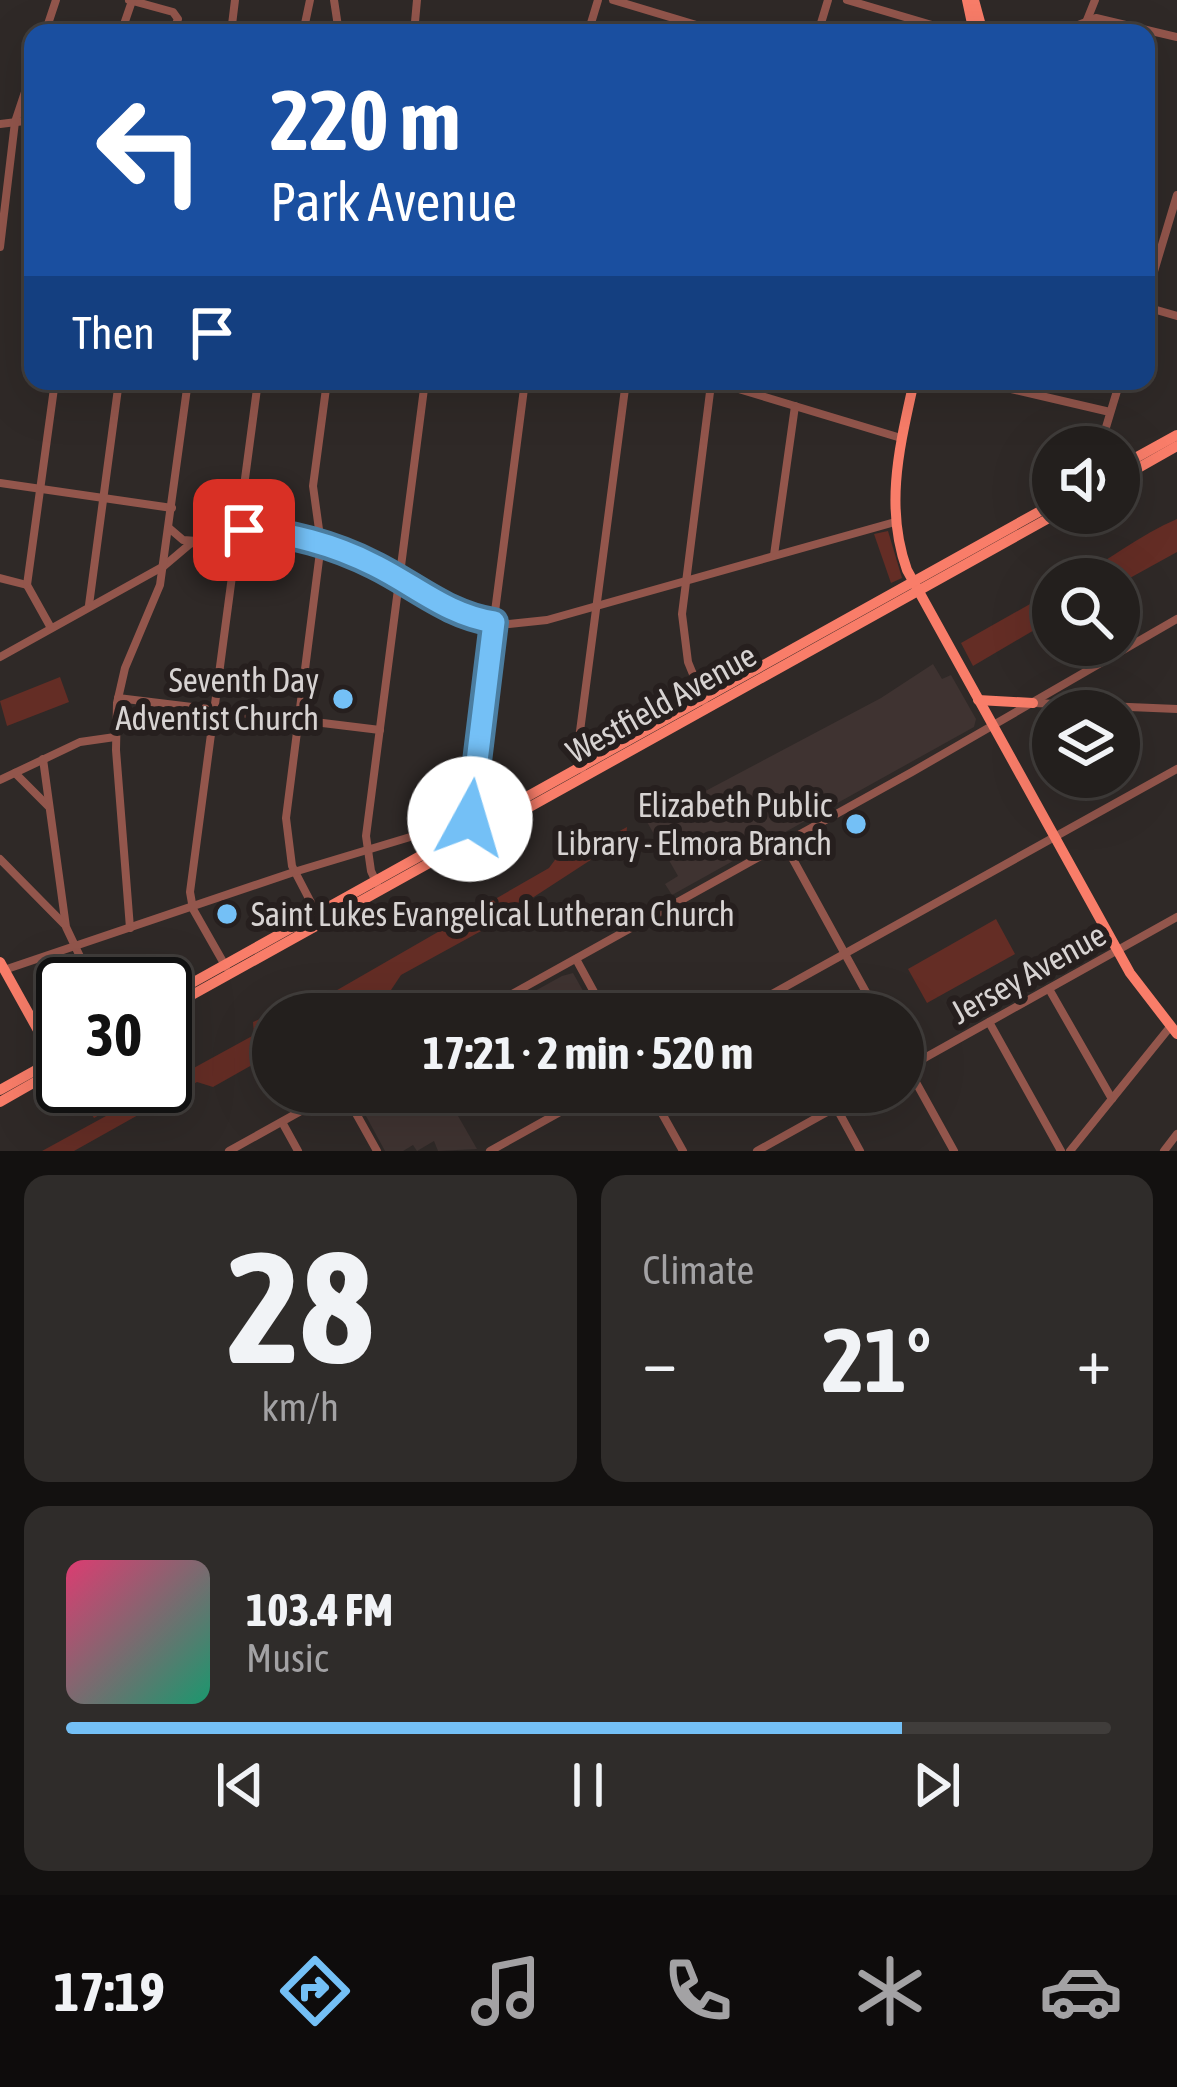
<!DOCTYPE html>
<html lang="en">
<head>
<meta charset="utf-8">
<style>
  body { margin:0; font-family:"Asap Condensed",sans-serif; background:#2f2c2a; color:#f1f3f6; height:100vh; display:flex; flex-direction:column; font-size:45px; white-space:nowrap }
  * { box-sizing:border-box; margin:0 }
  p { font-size:39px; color:#a3a2a4 }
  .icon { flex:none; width:66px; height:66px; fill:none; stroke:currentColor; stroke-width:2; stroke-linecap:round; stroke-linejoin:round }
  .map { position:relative; height:1151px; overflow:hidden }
  .sheet { display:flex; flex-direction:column; gap:24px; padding:24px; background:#131110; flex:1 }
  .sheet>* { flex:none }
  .top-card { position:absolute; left:24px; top:24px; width:1131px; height:366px; border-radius:24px; box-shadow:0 12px 48px #0002,0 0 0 3px #403d3b; background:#1a4fa0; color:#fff; overflow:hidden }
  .fabs { position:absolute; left:1032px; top:426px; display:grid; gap:24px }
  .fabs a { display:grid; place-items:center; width:108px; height:108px; border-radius:50%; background:#231f1d; box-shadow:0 12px 48px #0002,0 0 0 3px #403d3b; font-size:60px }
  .speed { position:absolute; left:36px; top:957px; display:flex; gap:24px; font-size:60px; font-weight:700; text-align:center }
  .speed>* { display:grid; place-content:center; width:156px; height:156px; border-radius:50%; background:#231f1d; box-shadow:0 12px 48px #0002,0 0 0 3px #403d3b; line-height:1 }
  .speed .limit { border:6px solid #111; border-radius:18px; background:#fff; color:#111 }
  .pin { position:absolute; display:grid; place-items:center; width:102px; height:102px; color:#fff; margin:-51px; border-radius:24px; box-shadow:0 6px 18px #0006 }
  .me { position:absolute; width:132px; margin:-66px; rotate:6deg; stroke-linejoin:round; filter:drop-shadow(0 0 9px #0008) }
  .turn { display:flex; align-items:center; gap:42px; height:252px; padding:0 48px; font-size:54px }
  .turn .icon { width:156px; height:156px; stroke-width:2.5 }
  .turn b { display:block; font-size:84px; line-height:102px }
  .then { display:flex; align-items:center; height:114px; padding:0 48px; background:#0003; gap:24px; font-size:45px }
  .big { font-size:90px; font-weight:700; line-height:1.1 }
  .sheet .widget { flex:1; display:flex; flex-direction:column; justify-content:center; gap:18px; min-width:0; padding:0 42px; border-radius:24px; background:#2f2c2a }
  .sheet .dial { align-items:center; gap:0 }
  .dial b { font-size:156px; line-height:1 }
  .song { display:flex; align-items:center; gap:36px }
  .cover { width:144px; height:144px; border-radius:18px; background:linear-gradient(135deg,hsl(340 70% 55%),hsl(160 70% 35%)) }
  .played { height:12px; border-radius:6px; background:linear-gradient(90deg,#74c0f6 80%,#403d3b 80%) }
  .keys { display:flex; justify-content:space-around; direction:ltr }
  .heat { display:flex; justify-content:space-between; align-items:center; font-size:66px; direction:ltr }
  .sheet .tiles { flex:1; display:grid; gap:24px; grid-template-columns:1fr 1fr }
  .widget:last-child { grid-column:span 2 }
  .trip { position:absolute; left:252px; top:993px; width:672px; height:120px; border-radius:60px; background:#231f1d; box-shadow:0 12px 48px #0002,0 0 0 3px #403d3b; font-weight:700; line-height:120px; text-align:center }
  .tab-bar { display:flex; height:192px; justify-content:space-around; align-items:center; background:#0e0c0c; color:#a3a2a4 }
  .tab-bar .icon { width:84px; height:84px }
  .tab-bar .selected { color:#74c0f6 }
  .tab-bar b { font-size:54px; color:#f1f3f6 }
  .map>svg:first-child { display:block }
  .built { fill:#3f3331 }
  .green { fill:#642d25 }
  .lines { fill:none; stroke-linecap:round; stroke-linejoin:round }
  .minor { stroke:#93564c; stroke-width:8 }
  .major { stroke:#f97d69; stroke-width:10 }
  .route-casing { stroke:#4b7da0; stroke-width:30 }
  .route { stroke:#74c0f6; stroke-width:21 }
  .poi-dot { fill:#74c0f6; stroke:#261f1e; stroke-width:4.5 }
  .labels { text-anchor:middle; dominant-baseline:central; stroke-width:12; stroke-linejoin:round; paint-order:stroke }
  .poi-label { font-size:33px; fill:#d7d3d2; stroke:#261f1e; text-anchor:end }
  .street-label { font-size:33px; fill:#d7d3d2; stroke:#261f1e }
</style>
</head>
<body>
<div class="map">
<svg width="1177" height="1151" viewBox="0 0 1177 1151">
  <rect width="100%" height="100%" fill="#2f2927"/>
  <!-- built -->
  <g class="built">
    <polygon points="933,664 942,679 951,675 976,719 974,727 672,895 665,884 678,876 647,822 881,698"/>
    <polygon points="573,973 596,1014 493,1014 562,976"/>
    <polygon points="410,1092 466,1092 450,1102 477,1149 438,1151 434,1141 417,1151 413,1145 403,1151 385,1151 366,1116"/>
  </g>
  <!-- green -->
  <g class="green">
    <path d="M1177,519V552L1119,584V579H1075C1110,559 1140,535 1177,519Z"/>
    <polygon points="888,531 902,578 891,583 874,534"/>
    <polygon points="1053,591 1053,619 973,666 961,643"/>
    <polygon points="60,677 69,702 7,726 0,701"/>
    <polygon points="627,827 626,837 483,930 401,975 391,990 342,1014 273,1014 273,1053 213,1087 197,1082 74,1151 42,1151 254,1035 253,1022 288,1007 299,1012 549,868 560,853 601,841"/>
    <polygon points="996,919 1015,954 927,1003 908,969"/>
    <polygon points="165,1024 186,1063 165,1074"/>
    <polygon points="73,1086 131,1086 135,1095 94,1118"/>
  </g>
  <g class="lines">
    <!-- minor -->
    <g class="minor">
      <polyline points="129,0 173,12 178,19 172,33"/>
      <polyline points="334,0 339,33"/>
      <polyline points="613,0 723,33"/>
      <polyline points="847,0 959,33"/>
      <polyline points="1087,20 1095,0"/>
      <polyline points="45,33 56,0"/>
      <polyline points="121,33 132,1"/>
      <polyline points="231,33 235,0"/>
      <polyline points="303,33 310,0"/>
      <polyline points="414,33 417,0"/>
      <polyline points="588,33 598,0"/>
      <polyline points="818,33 828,0"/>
      <polyline points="1058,33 1096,18 1177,37"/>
      <polyline points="0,124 33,120"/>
      <polyline points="0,247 15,122 33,68"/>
      <polyline points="1146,298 1177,195"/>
      <polyline points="1146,307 1177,316"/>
      <polyline points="977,381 1110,412"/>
      <polyline points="1100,447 1120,381"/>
      <polyline points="0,483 172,508"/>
      <polyline points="169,528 183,540 197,541"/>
      <polyline points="774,555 795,406"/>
      <polyline points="0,578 27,585"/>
      <polyline points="89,605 119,381"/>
      <polyline points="51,628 27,585 55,381"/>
      <polyline points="0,657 164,566 190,544 237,530 299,539 337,550 374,565 464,616 509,624 547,620 895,522"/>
      <polyline points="118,698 380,730"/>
      <polyline points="704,701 688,662 682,614 710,392 712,381 901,438"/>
      <polyline points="1034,703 1177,709"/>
      <polyline points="43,759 66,927 93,984"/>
      <polyline points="582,769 577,754 626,381"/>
      <polyline points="15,773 48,806"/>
      <polyline points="0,780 80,742 115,737"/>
      <polyline points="472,823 469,811 525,381"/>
      <polyline points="784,843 878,1014"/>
      <polyline points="0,859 65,925"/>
      <polyline points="377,884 371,871 366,836 425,381"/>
      <polyline points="318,916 292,866 286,818 321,544 313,486 327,381"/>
      <polyline points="130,928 116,750 117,703 125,668 160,585 188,381"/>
      <polyline points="576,959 606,1014"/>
      <polyline points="226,967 193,909 190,892 258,381"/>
      <polyline points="4,970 294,872 470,819"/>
      <polyline points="1049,989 1112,1099"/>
      <polyline points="476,1014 912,772 1177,619"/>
      <polyline points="736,1014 1177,769"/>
      <polyline points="989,1022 1061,1151"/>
      <polyline points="903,1059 954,1151"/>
      <polyline points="903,1070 1177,917"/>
      <polyline points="344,1092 377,1151"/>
      <polyline points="650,1092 683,1151"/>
      <polyline points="836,1107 860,1151"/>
      <polyline points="282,1122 298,1151"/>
      <polyline points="229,1151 335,1092"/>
      <polyline points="490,1151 596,1092"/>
      <polyline points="757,1151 863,1092"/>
      <polyline points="1070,1151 1170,1027"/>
      <polyline points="1164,1151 1177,1134"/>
    </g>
    <!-- major -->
    <g class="major">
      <polyline points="967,0 974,33"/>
      <polyline points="974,0 983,33"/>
      <path d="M914,381C900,445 884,506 907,570L1130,973L1177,1034"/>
      <polyline points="1119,467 1177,435"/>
      <polyline points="1119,479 1177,446"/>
      <polyline points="978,700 1033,703"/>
      <polyline points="0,962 59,1068"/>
      <polyline points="165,998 1053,504"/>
      <polyline points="165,1010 1058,513"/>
      <polyline points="0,1090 63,1055"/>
      <polyline points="0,1102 63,1066"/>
    </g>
  </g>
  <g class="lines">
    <defs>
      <path id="route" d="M244,530C288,532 335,545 374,565C415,585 447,615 494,622L470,819"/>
    </defs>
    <!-- route casing -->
    <use href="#route" class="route-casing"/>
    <!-- route -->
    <use href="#route" class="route"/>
  </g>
  <!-- markers -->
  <g class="poi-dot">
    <circle cx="343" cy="699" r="12"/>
    <circle cx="856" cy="824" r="12"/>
    <circle cx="227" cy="914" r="12"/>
  </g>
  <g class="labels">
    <!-- poi labels -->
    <g class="poi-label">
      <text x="319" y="680">Seventh Day<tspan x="319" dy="38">Adventist Church</tspan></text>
      <text x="832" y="805">Elizabeth Public<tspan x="832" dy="38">Library - Elmora Branch</tspan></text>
      <text x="251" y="914" text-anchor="start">Saint Lukes Evangelical Lutheran Church</text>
    </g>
    <!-- street labels -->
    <g class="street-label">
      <text transform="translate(661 703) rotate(-29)">Westfield Avenue</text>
      <text transform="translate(1028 973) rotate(-29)">Jersey Avenue</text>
    </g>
  </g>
</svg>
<div class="fabs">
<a><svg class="icon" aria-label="sound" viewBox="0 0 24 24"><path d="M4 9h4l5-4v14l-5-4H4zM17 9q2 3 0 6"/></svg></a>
<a><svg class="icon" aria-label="search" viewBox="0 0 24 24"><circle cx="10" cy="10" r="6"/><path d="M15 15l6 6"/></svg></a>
<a><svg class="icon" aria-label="layers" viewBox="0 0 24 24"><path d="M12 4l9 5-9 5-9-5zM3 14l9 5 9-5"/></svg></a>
</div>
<div class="speed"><div class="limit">30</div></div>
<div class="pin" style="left:244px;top:530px;background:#d93025"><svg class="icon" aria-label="arrive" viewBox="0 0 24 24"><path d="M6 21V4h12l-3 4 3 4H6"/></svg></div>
<svg class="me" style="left:470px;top:819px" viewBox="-20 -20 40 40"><circle r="19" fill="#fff"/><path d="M0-13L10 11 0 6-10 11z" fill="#74c0f6"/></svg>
<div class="trip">17:21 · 2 min · 520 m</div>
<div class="top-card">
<div class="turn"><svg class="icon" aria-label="left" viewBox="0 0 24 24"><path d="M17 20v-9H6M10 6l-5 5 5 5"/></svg><div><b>220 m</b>Park Avenue</div></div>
<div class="then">Then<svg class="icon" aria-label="arrive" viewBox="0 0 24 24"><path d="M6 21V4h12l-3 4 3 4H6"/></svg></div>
</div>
</div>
<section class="sheet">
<div class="tiles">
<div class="widget dial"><b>28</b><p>km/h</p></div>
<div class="widget"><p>Climate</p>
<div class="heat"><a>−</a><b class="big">21°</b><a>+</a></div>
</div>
<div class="widget">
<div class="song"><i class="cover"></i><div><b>103.4 FM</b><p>Music</p></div></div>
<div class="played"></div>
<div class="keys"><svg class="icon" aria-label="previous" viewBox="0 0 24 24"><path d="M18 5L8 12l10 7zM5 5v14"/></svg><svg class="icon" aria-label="pause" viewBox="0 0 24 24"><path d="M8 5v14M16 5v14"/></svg><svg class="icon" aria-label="next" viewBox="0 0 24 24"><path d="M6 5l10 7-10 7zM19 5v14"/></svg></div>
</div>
</div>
</section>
<nav class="tab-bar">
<b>17:19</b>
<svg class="icon selected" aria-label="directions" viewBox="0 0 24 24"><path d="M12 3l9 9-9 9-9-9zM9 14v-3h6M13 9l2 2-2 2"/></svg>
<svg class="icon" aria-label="music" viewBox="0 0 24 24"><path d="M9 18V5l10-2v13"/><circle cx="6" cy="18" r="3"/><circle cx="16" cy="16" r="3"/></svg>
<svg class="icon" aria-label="phone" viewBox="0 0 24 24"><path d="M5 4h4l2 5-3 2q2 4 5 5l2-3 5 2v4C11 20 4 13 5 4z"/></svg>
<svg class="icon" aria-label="climate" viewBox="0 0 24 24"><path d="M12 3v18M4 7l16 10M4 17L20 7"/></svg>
<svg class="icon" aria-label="car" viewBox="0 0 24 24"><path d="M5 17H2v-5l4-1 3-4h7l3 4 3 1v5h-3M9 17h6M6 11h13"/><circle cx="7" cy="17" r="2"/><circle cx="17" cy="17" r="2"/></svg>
</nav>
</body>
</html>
